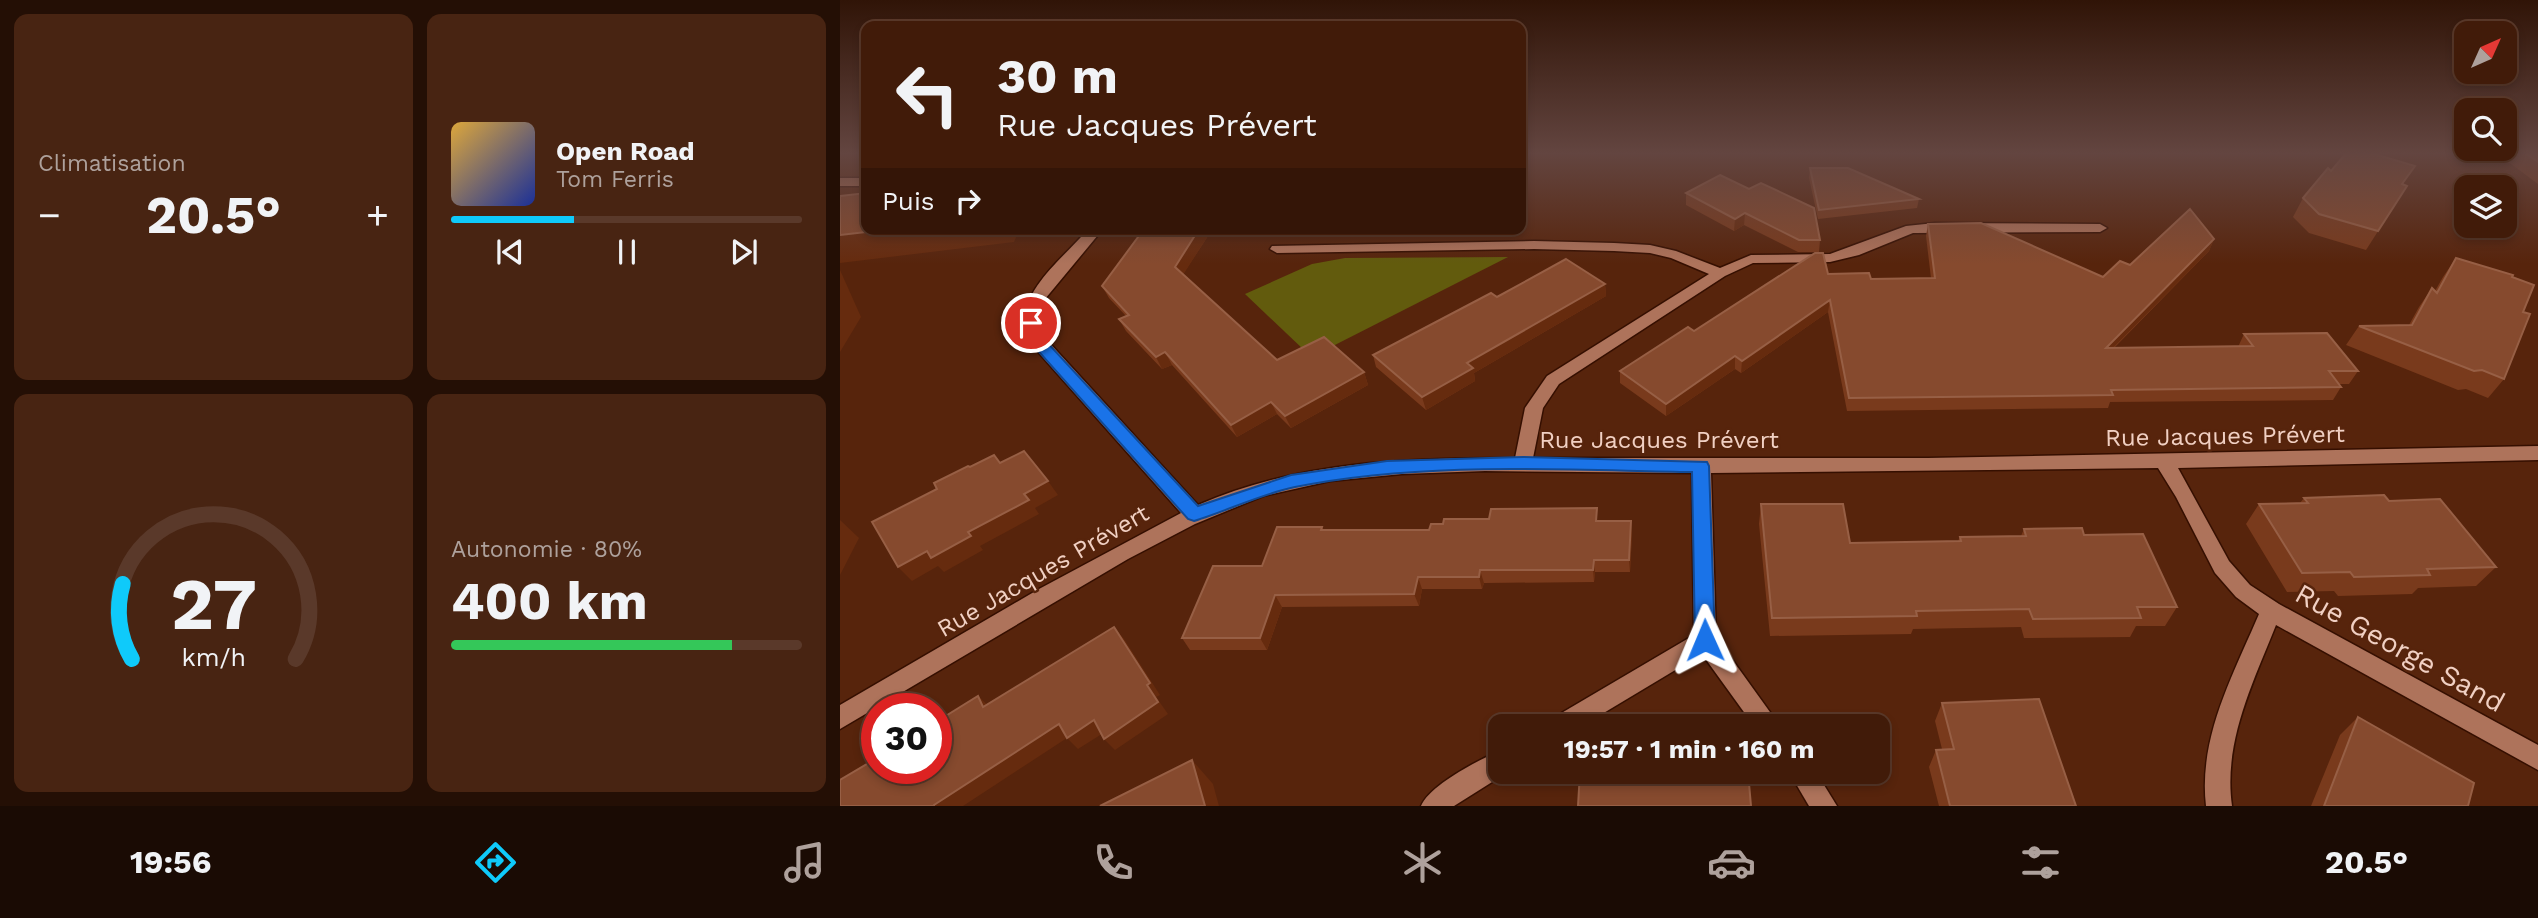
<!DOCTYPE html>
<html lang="fr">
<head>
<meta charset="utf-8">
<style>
  body { margin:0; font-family:"Work Sans",sans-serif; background:#482412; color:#f1f3f6; height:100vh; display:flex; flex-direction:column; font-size:26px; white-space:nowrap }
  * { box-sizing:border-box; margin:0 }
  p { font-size:23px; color:#aea19c }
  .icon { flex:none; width:38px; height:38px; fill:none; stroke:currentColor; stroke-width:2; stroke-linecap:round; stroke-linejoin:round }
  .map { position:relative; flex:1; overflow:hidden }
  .drawer { display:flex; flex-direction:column; gap:14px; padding:14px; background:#240f05; width:840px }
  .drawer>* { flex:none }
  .guide { position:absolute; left:21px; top:21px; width:665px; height:214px; border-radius:14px; box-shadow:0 4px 10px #0003,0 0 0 2px #5a392a; background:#411b09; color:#f1f3f6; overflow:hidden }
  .needle { width:46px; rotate:45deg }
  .controls { position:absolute; left:1614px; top:21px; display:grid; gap:14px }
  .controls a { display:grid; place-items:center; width:63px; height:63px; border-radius:14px; background:#411b09; box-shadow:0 4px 10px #0003,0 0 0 2px #5a392a; font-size:35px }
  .speed { position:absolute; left:21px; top:693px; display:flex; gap:14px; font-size:35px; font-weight:700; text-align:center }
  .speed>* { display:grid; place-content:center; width:91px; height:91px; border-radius:50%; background:#411b09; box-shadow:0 4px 10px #0003,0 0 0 2px #5a392a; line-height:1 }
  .speed .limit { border:10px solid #d22; background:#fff; color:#111 }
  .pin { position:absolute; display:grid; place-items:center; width:60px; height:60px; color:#fff; margin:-30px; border:4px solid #fff; border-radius:50%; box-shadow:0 2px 7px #0007 }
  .me { position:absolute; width:77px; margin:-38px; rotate:359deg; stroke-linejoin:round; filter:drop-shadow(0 0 5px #0008) }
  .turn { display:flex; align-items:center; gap:24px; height:147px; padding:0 21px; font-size:32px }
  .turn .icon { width:91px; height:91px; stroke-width:2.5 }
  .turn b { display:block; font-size:49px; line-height:60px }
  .then { display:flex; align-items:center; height:66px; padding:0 21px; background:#0003; gap:14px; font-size:26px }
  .big { font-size:52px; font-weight:700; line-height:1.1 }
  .drawer .widget { flex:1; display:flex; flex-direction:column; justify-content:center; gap:10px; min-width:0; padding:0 24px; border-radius:14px; background:#482412 }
  .drawer .dial { align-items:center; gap:0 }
  .dial svg { height:182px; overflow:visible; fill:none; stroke:#5a392a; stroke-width:7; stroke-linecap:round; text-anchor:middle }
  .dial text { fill:#f1f3f6; stroke:none }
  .song { display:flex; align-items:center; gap:21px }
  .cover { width:84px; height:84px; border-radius:10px; background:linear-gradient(135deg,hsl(40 70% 55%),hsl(230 70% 35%)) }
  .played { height:7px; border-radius:4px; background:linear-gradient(90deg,#0fcafa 35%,#5a392a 35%) }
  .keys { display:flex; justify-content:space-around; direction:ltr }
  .heat { display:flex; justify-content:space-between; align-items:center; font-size:38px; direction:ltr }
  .charge { height:10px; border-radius:5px; background:linear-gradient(90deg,#34c759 80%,#5a392a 0) }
  .drawer .tiles { flex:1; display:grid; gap:14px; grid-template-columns:repeat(2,1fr) }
  .trip { position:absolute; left:648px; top:714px; width:402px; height:70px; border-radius:14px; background:#411b09; box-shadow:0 4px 10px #0003,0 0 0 2px #5a392a; font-weight:700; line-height:70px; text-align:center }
  .tab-bar { display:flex; height:112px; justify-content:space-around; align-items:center; background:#1a0b04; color:#aea19c }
  .tab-bar .icon { width:49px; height:49px }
  .tab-bar .on { color:#0fcafa }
  .tab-bar b { font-size:32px; color:#f1f3f6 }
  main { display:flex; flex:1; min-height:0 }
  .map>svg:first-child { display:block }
  .green { fill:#625b0d }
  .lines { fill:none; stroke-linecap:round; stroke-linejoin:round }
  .minor-casing { stroke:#350f00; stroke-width:3 }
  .minor { fill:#ae735b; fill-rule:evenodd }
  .wall { fill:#793a1c }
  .shaded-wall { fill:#662b0e }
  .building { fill:#864a2e; stroke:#975f45; stroke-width:2 }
  .route { fill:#1a73e8; stroke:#114b97; stroke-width:2 }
  .labels { text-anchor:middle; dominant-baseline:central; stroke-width:5; stroke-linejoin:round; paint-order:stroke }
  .street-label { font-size:24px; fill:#f1d0c3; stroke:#57240c }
  .near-street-label { font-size:28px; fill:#f1d0c3; stroke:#57240c }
</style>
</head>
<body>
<main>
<section class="drawer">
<div class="tiles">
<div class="widget"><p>Climatisation</p>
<div class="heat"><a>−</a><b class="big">20.5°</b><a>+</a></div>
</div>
<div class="widget">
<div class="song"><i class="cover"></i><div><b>Open Road</b><p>Tom Ferris</p></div></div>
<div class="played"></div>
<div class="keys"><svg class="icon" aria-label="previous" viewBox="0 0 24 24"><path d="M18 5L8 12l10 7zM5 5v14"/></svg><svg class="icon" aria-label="pause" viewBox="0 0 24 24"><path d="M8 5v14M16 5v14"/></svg><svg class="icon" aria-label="next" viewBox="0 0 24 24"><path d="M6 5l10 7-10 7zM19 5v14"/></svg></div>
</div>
<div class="widget dial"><svg viewBox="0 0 100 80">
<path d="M14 69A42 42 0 1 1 86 69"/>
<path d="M14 69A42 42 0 0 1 10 36" stroke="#0fcafa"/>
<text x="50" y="56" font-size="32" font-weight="700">27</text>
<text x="50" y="72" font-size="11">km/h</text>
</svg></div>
<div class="widget"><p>Autonomie · 80%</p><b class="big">400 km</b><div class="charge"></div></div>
</div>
</section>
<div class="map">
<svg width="1698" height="806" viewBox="0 0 1698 806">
  <rect width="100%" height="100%" fill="#57240c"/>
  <!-- green -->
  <polygon class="green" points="668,257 487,349 464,350 405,294 472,264 505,258"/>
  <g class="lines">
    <defs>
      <g id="minor">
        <rect x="0" y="178" width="26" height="8"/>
        <path d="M1095,223L1260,224L1267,228L1260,232L1073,233L1019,255L990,262L913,263L885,276L719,384L703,408L693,458H1088L1698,446V460L1338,468L1389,561L1410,585L1439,604L1698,745V770L1436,625C1413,683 1383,742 1392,806H1366C1358,738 1393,675 1419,614L1396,597L1375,573L1336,497L1318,468L871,473L876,637L940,726H914L862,654L742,726H709L713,718L854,635L852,473L645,471L562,474L490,481L423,496L355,524L288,559L0,729V705L199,589L341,513L191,344C166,298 223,260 248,229H263L205,299C199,314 199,324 205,338L358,505C459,461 566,458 675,458L685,408L707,376L869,274L831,258L810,253L774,251L694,249L437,253L430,249L432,246L694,241L774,243L810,245L836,251L880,268L911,255L990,254L1066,226Z"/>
        <path d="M660,751V772H668L614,806H581C590,785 638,760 660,751Z"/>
        <polygon points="949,772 976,772 997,806 969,806"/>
      </g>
    </defs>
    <!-- minor casing -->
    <use href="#minor" class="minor-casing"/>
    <!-- minor -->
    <use href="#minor" class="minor"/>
  </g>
  <!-- wall -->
  <g class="wall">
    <polygon points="1655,152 1698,152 1698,184"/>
    <polygon points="970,168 1079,199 1077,208 978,219 969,178"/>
    <polygon points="880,175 980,240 979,252 958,252 904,225 894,231 846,205 846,193"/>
    <polygon points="1563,185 1567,186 1526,250 1469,233 1453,217 1463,198"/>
    <polygon points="1088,224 1263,277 1290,265 1374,239 1369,251 1274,348 1398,347 1404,334 1518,371 1509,384 1499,384 1501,387 1493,400 1270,402 1268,408 1007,411 988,312 901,373 895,369 826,416 780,383 780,371 854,331 988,274 1031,279 1091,278 1086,236"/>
    <polygon points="368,236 343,274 437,360 524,372 528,385 451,428 437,414 397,437 332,365 322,369 286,331 279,319 286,316 269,298 262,286"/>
    <polygon points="1616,258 1672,277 1683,312 1664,379 1648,398 1626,389 1618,390 1506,345 1519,326 1569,325 1579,307 1592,288 1595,291 1603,277"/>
    <polygon points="765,284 766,296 634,373 635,381 586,410 536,367 533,355 657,297"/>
    <polygon points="1464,498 1656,567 1636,586 1578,588 1572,594 1498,596 1494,591 1447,592 1406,524 1419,504 1460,503"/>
    <polygon points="921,504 1010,543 1118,541 1120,537 1181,536 1184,529 1244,535 1337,607 1325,626 1296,626 1290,637 1184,638 1181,627 1073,629 1071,634 930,636 919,524"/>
    <polygon points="758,521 792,534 790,572 755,572 754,582 644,583 642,589 582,589 579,606 442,607 427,650 350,650 342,638 422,566 482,527 484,530 589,530"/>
    <polygon points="1102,703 1236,806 1099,806 1089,767 1096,750 1102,749 1095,721"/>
    <polygon points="1518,717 1628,806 1471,806 1500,735"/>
  </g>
  <!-- shaded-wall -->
  <g class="shaded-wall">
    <polygon points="905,213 904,225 894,231 895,219"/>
    <polygon points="52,229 180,229 174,242 0,263 0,235"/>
    <polygon points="359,229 365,229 368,236 341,278 335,267"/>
    <polygon points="1374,239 1369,251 1261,360 1266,348"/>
    <polygon points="0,270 21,317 0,352"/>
    <polygon points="765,284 766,296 634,373 635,381 586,410 582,397 627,363"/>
    <polygon points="990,300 988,312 901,373 902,361"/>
    <polygon points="325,352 332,365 322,369 316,357"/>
    <polygon points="895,356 895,369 826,416 826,404"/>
    <polygon points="524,372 528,385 451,428 445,416"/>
    <polygon points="431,402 437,414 397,437 391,425"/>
    <polygon points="208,481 218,495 195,508 199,514 140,546 143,550 104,572 98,566 72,581 58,567 87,551 128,532 184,494"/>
    <polygon points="0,520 19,538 0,575"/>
    <polygon points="791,521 792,534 790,572 789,560"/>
    <polygon points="754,560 755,572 754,582 753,570"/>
    <polygon points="640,570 644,583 642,589 639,577"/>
    <polygon points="578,577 582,589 579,606 574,594"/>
    <polygon points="435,595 442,607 427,650 420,638"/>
    <polygon points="274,627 284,639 320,695 316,697 328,714 275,750 264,739 307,685"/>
    <polygon points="138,696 151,708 143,707"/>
    <polygon points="254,720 265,732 238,749 227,738 123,806 94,806 94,805 219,724"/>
    <polygon points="352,760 373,784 379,806 365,806"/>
  </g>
  <!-- building -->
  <g class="building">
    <polygon points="1507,152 1528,152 1575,166 1562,184 1567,186 1538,231 1479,214 1463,198 1488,168 1491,171"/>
    <polygon points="1684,152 1698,152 1698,162"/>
    <polygon points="970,168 1008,168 1079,199 979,210"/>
    <polygon points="880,175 909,189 921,183 974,208 980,240 959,240 905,213 895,219 846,193"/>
    <polygon points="26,193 26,229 52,229 0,235 0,196"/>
    <polygon points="1350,209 1374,239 1266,348 1413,346 1404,334 1487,333 1518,371 1489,371 1501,387 1271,390 1273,395 1009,398 990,300 902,361 895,356 826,404 780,371 848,327 854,331 975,253 983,253 988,274 1029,273 1031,279 1095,278 1088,224 1141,223 1263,277 1280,261 1290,265"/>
    <polygon points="304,229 359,229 335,267 437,360 484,337 524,372 445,416 431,402 391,425 325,352 316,357 279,319 289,315 262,286"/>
    <polygon points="1616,258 1673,275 1672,277 1694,285 1683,312 1690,314 1664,379 1642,370 1634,371 1519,326 1572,325 1592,288 1597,293"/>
    <polygon points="726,259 765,284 627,363 633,368 582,397 533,355 651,293 657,297"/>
    <polygon points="184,451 208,481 184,494 189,500 128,532 131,536 91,558 87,551 58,567 32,522 97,489 94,483 128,466 130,467 154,455 160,463"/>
    <polygon points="1544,495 1549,501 1600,499 1656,567 1587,569 1590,575 1514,577 1510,572 1462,573 1419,504 1468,503 1464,498"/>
    <polygon points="921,504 1003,504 1010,543 1121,541 1120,537 1186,536 1184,529 1242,528 1244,535 1303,534 1337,607 1297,607 1301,618 1193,619 1189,609 1076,611 1077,616 932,618"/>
    <polygon points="757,508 756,521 791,521 789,560 754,560 753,570 640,570 639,577 578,577 574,594 435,595 420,638 342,638 373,566 422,566 437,527 482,527 481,530 589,530 591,524 603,524 604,519 649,519 651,509"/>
    <polygon points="274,627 310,683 307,685 318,702 264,739 254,720 227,738 219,724 94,805 94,806 0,806 0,780 37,758 37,768 96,768 96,722 138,696 143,707"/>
    <polygon points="1199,699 1236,806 1110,806 1096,750 1114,749 1102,703"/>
    <polygon points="1518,717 1634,783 1628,806 1484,806"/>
    <polygon points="352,760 365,806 260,806"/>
    <polygon points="740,772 908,772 911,806 738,806"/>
  </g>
  <!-- sky -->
  <linearGradient id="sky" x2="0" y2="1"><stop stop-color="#301407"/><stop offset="0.58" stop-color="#634540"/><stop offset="1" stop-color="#634540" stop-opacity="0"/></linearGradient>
  <rect width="1698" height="264" fill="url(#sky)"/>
  <!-- route -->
  <path class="route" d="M191,318L198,323L204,339L358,506L451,475L547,461L683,457L867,462L869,466L875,640L872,646L865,649L858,646L855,640L852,472C721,470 585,461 455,487C421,494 387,511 354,521L348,519L192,344L184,323Z"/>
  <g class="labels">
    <!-- street labels -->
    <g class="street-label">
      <text transform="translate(1385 436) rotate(-1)">Rue Jacques Prévert</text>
      <text x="819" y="440">Rue Jacques Prévert</text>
      <text transform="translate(203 571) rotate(-30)">Rue Jacques Prévert</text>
    </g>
    <!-- near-street labels -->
    <g class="near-street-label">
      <text transform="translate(1560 648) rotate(29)">Rue George Sand</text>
    </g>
  </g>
</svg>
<div class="controls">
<a><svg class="needle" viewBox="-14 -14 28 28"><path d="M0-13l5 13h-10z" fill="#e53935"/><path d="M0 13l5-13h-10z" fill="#aea19c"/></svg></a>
<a><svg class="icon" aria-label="search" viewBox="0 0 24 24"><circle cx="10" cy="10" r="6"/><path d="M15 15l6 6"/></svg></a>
<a><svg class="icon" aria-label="layers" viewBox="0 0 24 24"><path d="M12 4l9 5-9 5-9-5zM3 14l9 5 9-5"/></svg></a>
</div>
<div class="speed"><div class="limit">30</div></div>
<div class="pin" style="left:191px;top:323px;background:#d93025"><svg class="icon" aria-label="arrive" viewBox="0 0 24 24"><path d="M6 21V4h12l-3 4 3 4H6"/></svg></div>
<svg class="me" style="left:865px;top:640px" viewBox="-20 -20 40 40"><path d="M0-17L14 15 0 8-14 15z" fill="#1a73e8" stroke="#fff" stroke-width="4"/></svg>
<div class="trip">19:57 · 1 min · 160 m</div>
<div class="guide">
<div class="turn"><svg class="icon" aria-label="left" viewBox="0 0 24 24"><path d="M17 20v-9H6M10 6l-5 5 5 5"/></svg><div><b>30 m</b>Rue Jacques Prévert</div></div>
<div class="then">Puis<svg class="icon" aria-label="right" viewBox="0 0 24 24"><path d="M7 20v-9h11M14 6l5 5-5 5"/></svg></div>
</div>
</div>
</main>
<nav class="tab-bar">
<b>19:56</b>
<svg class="icon on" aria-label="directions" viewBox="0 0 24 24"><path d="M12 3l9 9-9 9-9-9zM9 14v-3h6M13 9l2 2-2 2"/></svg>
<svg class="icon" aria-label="music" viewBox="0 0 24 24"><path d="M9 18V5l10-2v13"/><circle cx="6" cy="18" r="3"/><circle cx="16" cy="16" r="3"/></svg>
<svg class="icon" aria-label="phone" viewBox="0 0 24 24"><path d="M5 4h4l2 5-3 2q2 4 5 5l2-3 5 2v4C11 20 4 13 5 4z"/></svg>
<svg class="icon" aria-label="climate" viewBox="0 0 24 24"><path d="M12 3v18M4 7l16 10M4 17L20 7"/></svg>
<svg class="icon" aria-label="car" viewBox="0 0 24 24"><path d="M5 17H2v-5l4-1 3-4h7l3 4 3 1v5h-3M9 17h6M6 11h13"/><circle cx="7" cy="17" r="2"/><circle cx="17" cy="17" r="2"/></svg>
<svg class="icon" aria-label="filters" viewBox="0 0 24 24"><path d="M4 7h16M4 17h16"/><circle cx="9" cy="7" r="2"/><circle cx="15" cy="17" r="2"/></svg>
<b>20.5°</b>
</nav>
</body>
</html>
